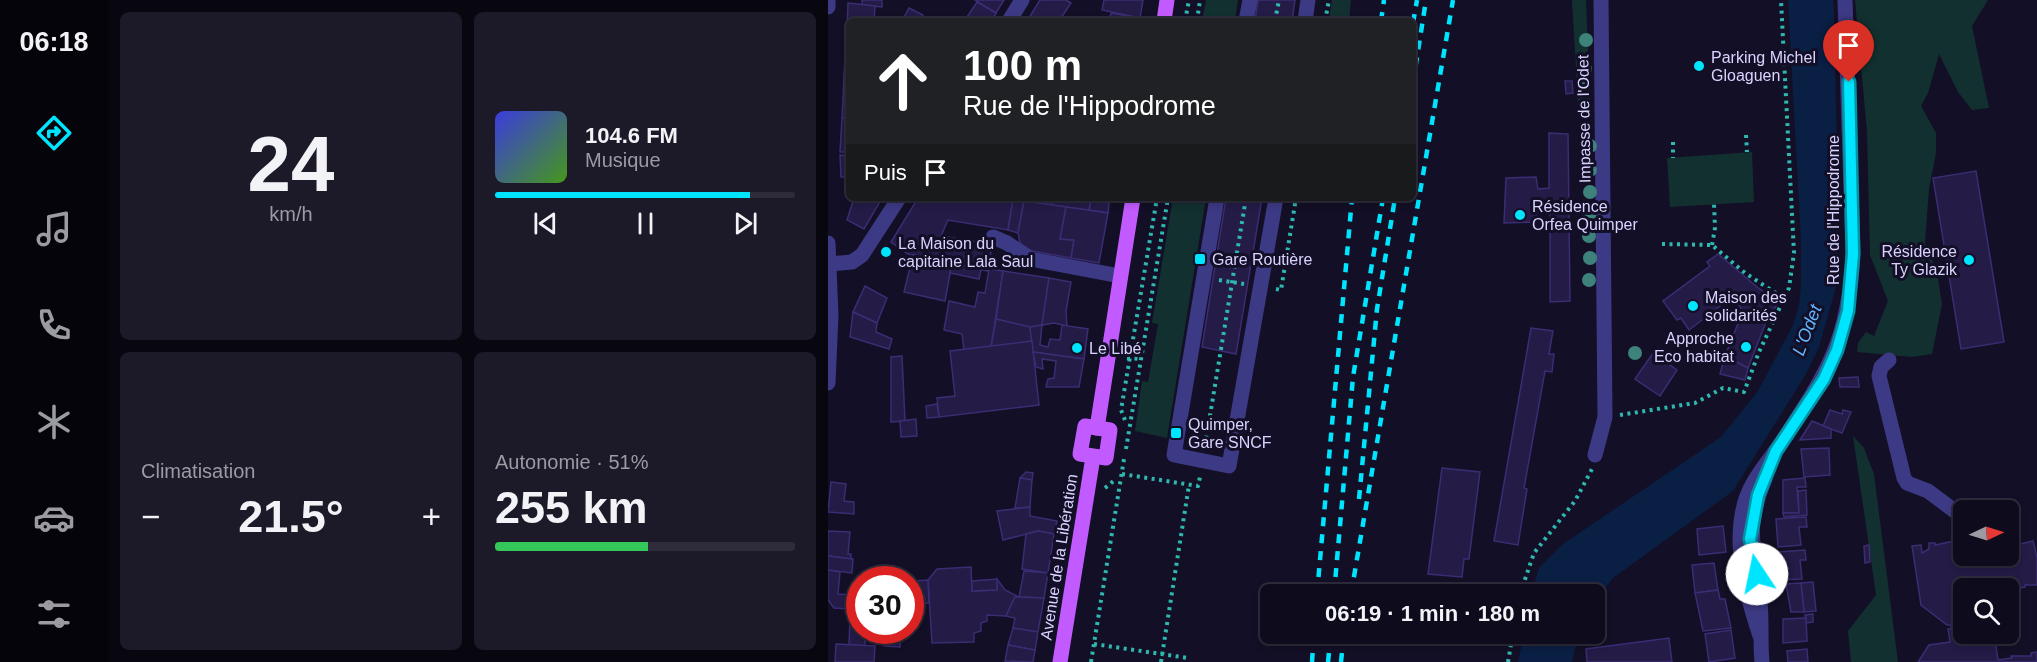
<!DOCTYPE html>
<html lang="fr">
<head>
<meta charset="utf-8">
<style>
  body { margin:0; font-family:Helvetica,sans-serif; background:#1c1929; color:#f1f3f6; height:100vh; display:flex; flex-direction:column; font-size:22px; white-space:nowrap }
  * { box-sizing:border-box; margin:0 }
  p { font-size:20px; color:#9b9ba3 }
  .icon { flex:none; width:33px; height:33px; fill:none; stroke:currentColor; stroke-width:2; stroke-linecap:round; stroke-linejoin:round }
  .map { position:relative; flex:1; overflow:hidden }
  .sheet { display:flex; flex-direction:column; gap:12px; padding:12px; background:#08060f; width:720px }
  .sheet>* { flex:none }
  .top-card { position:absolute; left:18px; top:18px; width:570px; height:183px; border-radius:9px; box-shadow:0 3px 9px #0003,0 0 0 2px #2e2b3b; background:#202124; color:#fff; overflow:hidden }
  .needle { width:39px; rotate:86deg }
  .controls { position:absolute; left:1125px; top:500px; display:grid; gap:12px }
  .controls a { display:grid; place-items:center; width:66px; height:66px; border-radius:9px; background:#0e0b1c; box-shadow:0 3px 9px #0003,0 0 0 2px #2e2b3b; font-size:30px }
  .speed { position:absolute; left:18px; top:566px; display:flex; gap:12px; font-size:30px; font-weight:700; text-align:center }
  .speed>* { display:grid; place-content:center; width:78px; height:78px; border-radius:50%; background:#0e0b1c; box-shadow:0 3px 9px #0003,0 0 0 2px #2e2b3b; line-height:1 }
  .speed .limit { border:9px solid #d22; background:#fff; color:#111 }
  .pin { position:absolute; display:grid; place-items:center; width:51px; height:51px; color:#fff; margin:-62px -26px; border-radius:50% 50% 50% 0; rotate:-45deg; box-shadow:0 0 6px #0007 }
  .pin .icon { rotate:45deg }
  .me { position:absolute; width:66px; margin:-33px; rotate:349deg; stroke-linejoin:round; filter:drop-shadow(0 0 4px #0008) }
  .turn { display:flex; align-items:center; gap:21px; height:126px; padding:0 18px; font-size:27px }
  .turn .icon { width:78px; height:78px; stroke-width:2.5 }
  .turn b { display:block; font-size:42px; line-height:51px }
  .then { display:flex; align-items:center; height:57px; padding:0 18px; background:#0003; gap:12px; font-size:22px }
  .big { font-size:45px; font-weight:600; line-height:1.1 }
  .sheet .tile { flex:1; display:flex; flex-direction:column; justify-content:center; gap:9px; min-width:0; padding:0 21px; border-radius:9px; background:#1c1929 }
  .sheet .dial { align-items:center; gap:0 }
  .dial b { font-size:78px; line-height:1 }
  .song { display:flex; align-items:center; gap:18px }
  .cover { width:72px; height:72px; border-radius:9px; background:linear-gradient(135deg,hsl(240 70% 55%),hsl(100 70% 35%)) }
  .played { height:6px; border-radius:3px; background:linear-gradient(90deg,#00e5ff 85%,#2e2b3b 85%) }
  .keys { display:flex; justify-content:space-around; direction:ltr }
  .heat { display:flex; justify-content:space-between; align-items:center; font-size:33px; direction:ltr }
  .charge { height:9px; border-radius:4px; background:linear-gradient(90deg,#34c759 51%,#2e2b3b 0) }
  .sheet .tiles { flex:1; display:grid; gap:12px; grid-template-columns:repeat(2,1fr) }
  .trip { position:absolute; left:432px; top:584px; width:345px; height:60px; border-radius:9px; background:#0e0b1c; box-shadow:0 3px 9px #0003,0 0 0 2px #2e2b3b; font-weight:600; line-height:60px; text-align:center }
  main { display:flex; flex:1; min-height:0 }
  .tabs { display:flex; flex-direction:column; width:108px; justify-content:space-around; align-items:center; background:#06040b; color:#9b9ba3 }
  .tabs .icon { width:42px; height:42px }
  .tabs .selected { color:#00e5ff }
  .tabs b { font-size:27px; color:#f1f3f6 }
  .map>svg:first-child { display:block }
  .green { fill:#12302f }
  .water { fill:#0a1f44 }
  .building { fill:#241b47; stroke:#3b2d73; stroke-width:1.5 }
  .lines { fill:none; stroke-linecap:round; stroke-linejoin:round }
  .path { stroke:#2fb8b0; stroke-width:4; stroke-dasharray:3 4.5; stroke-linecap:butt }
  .minor { stroke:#3d3a85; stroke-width:15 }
  .major { stroke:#c25bff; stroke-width:15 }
  .rail { stroke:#00e5ff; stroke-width:4.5; stroke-dasharray:9 8; stroke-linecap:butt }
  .tree { fill:#3d827b }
  .route-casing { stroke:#0095a6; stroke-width:15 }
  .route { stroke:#00e5ff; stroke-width:10 }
  .poi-dot { fill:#00e5ff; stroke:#130f26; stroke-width:2 }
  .labels { text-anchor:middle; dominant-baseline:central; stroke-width:6; stroke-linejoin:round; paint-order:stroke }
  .poi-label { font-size:16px; fill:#d9d4ff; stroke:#130f26; text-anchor:start }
  .street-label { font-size:16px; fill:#d9d4ff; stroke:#130f26 }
  .water-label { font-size:18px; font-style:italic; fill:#62b6ff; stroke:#130f26 }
</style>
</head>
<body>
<main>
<nav class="tabs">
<b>06:18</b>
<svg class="icon selected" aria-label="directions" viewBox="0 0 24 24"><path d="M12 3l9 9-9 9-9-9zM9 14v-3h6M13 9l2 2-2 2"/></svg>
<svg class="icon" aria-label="music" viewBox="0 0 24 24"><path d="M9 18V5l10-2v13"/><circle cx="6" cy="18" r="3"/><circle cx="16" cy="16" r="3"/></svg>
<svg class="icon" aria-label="phone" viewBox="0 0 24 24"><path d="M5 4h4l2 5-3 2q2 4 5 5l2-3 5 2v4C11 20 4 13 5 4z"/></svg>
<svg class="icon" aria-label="climate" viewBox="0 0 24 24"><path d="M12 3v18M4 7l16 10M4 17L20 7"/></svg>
<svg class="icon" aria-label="car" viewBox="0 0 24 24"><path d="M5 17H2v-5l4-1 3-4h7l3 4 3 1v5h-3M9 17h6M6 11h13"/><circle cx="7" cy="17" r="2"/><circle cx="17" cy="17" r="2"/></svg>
<svg class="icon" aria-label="filters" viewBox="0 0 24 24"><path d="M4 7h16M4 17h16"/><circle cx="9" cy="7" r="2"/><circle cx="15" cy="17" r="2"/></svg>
</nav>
<section class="sheet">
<div class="tiles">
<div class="tile dial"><b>24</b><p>km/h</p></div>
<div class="tile">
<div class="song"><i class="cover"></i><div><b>104.6 FM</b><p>Musique</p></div></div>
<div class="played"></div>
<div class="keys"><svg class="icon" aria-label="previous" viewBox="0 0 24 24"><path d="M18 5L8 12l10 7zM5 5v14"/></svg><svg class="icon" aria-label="pause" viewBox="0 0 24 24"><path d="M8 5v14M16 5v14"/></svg><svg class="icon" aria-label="next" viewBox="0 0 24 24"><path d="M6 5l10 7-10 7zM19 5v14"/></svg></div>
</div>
<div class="tile"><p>Climatisation</p>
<div class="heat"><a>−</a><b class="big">21.5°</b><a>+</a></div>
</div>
<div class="tile"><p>Autonomie · 51%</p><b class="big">255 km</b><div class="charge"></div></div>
</div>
</section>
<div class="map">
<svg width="1209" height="662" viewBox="0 0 1209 662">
  <rect width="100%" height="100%" fill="#130f26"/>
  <!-- green -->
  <g class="green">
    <polygon points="378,0 410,0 407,21 374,21"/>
    <polygon points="504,0 523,0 521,21 501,21"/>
    <polygon points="744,0 758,0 762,101 750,105"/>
    <polygon points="1027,0 1160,0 1144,26 1161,108 1144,110 1130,92 1111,54 1100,93 1093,106 1108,133 1108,153 1101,189 1097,243 1109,272 1114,304 1104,354 1084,357 1029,352 1030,343 1038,332 1046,336 1060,301 1042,255 1039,132"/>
    <polygon points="924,152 926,202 842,207 839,158"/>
    <polygon points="345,198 378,198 339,438 307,431 314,381 320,382 330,324 324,323"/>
    <polygon points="1025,436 1036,448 1046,474 1070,662 1023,662 1020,631 1048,595"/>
  </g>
  <!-- water -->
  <g class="water">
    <polygon points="960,0 1005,0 1006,15 1011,242 1008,287 991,347 978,374 905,491 785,578 767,602 766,594 703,594 711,568 735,544 893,437 930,391 965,325 971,305 973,285 973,241"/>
    <polygon points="696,633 751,633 744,662 690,662"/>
  </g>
  <!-- building -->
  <g class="building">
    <polygon points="34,0 54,0 54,7 34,5"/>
    <polygon points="147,0 176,0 168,13"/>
    <polygon points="212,0 238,0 243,3 231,21 207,21 201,18"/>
    <polygon points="276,0 315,0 312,18 274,10"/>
    <polygon points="430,0 467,0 464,21 427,21"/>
    <polygon points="149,2 168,13 164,21 137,20"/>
    <polygon points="20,3 47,6 46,21 21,21 21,28 19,27"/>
    <polygon points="81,8 95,15 91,21 74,21"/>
    <polygon points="283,13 312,18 311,21 281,21"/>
    <polygon points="19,27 21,28 21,76 16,75"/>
    <polygon points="16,75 21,76 21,100 15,99"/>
    <polygon points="737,81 744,81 745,93 738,94"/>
    <polygon points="15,99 21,100 21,119 14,118"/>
    <polygon points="14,118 21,119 21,152 12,152"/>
    <polygon points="721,133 740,134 742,301 722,302 722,206 709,207 708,222 676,223 678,178 708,177 710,189 721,188"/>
    <polygon points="12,155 21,156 20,177 13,177"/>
    <polygon points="1148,171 1176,342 1133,349 1105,178"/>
    <polygon points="26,198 53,200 36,229 19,220"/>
    <polygon points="90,198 185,199 180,230 120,220 113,236 164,244 160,271 80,254 63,242"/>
    <polygon points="181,198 224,198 223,205"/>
    <polygon points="224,198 282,198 281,203 263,200 261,210 223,205"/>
    <polygon points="398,198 434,198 408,354 374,347"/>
    <polygon points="185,199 196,201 190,233 180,230"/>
    <polygon points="263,200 281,203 280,213 261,210"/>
    <polygon points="196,201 238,207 232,239 246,240 243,258 204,251 192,243 190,233"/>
    <polygon points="238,207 280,213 271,263 243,258 246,240 232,239"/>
    <polygon points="890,254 929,287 951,302 940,317 920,368 897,356 915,311 904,297 861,330 853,318 849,320 835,301 882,266 879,262"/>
    <polygon points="85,255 124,263 117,301 76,292"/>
    <polygon points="124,263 153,270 151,279 122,273"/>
    <polygon points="161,269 175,271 163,347 136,350 134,334 116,330 121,301 147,307 150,292 157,293"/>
    <polygon points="175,271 221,278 214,325 202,327 168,319"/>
    <polygon points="221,278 243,282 238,311 239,326 226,323 214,325"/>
    <polygon points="37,286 59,298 49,323 25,312"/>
    <polygon points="25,312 49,323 48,332 64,339 61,349 22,337"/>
    <polygon points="168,319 202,327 204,341 163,347"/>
    <polygon points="214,325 212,345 220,347 222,339 232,340 234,325 260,329 256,359 205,352 202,327"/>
    <polygon points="703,328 725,331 721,354 726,354 724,372 717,371 696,488 699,489 690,545 666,541"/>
    <polygon points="204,341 211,405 111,417 109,398 127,396 122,351"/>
    <polygon points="205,352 256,359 251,387 218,387 220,379 226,378 228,361 214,359 215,369 208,367"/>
    <polygon points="825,353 849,370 832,396 807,379"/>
    <polygon points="74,356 77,421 63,422 63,357"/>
    <polygon points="897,356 920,368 917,380 892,374"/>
    <polygon points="1030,377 1031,387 1012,387 1011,378"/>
    <polygon points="109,404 111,417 99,418 98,406"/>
    <polygon points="1002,410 1014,414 1015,410 1023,412 1014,433 995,426"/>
    <polygon points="88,419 89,436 73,437 72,421"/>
    <polygon points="984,421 1003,429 1003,438 972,440"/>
    <polygon points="1001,448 1002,475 976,477 973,449"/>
    <polygon points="614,468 652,472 641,559 636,559 634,577 600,574"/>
    <polygon points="198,472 205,473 204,480 192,478"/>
    <polygon points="192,478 204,480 202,507 187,508"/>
    <polygon points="977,478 978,487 969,487 971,513 955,513 955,480"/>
    <polygon points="3,482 18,484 16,501 26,502 26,514 0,512"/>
    <polygon points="978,490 979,515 956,517 955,513 971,513 970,491"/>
    <polygon points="202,507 202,516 229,521 226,534 210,531 175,540 169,511"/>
    <polygon points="978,517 979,527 971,527 973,545 950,547 948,519"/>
    <polygon points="895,526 898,552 871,555 869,529"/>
    <polygon points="0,531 22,532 20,554 23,554 23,559 0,556"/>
    <polygon points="210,531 226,534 220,573 194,569 198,534"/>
    <polygon points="1136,539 1136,555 1180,555 1180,547 1205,541 1209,557 1209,585 1197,585 1197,587 1186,589 1185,586 1136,588 1136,633 1166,633 1170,660 1184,658 1183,656 1203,656 1203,653 1209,652 1209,662 1090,662 1101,645 1122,642 1120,629 1123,629 1123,625 1119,625 1093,605 1084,546 1093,545 1094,553 1101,549 1101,543 1107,543 1107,545"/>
    <polygon points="1041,545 1042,562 1037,563 1036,546"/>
    <polygon points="977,550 978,560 972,560 974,579 951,580 950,552"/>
    <polygon points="0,556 25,559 24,573 0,570"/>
    <polygon points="886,563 890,590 867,593 864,565"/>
    <polygon points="143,567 144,591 169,590 169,579 177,590 191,597 187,597 178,616 159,615 159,621 153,623 153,631 146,633 146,642 104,643 100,580 109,569"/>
    <polygon points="0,570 12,572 10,594 23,595 22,609 6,608 0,600"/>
    <polygon points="196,571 220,573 216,598 191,597"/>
    <polygon points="169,579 169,590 144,591 144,581"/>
    <polygon points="100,580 101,603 86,604 85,581"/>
    <polygon points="985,582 988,611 976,612 973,583"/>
    <polygon points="973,583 976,612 963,612 958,584"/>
    <polygon points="890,590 892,599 897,599 903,628 875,631 867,593"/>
    <polygon points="187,597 216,598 210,632 185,628 187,618 178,616"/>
    <polygon points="985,614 985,622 978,623 977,615"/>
    <polygon points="22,618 32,618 32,630 37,630 37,646 21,645"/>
    <polygon points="978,618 979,641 955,643 955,619"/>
    <polygon points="185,628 210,632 207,650 180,645"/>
    <polygon points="57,630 73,630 72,647 56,646"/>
    <polygon points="903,630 907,658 881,662 877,634"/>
    <polygon points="841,638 844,662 759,662 758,649"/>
    <polygon points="8,644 47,646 46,662 7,662"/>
    <polygon points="180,645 207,650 205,662 177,661"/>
    <polygon points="979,649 980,662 960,662 959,651"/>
  </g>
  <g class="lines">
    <!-- path -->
    <g class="path">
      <polyline points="357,21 361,0"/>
      <polyline points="369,21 372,0"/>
      <polyline points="447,21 451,0"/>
      <polyline points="497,21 501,0"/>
      <polyline points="918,135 919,152"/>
      <polyline points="845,142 845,158"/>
      <polyline points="834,244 884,245 917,273 957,299"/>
      <polyline points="884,245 887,228 886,204"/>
      <polyline points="391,280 416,284"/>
      <polyline points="448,289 453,290 468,198"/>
      <polyline points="299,358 313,359"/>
      <polyline points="792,415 867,403 895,388 916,392 931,352 961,288 966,253 953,0"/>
      <polyline points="297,420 293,410 329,198"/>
      <polyline points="377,446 418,198"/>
      <polyline points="298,449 340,198"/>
      <polyline points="294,474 370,486 372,477"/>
      <polyline points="277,488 288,479"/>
      <polyline points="692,594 706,553 747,501 764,469"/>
      <polyline points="266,644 360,658"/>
      <polyline points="263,662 296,459"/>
      <polyline points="333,662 361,485"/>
      <polyline points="680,662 685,633"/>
    </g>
    <!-- minor -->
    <g class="minor">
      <polyline points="0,7 0,0"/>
      <polyline points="181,21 194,0"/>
      <polyline points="418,21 422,0"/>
      <polyline points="477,21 480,0"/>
      <polyline points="389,198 346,455 401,466 448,198"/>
      <polyline points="165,237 179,243 202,259 292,276"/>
      <polyline points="0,243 3,315 0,383"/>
      <polyline points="1,264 24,262 34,255 71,198"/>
      <polyline points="1061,360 1053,367 1051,376 1076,478 1079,483 1100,491 1136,518"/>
      <polyline points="767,455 777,417 773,0"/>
      <path d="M932,636C919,596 906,553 915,510C920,483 938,465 953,443C999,373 1021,341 1025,254L1017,0"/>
      <path d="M934,662C932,642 934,622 932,602C929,548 914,535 937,479"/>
    </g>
    <!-- major -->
    <g class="major">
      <polyline points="336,21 339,0"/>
      <polygon points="257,426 282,430 278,458 252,454"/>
      <polyline points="269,428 305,198"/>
      <polyline points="232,662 265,457"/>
    </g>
    <!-- rail -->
    <g class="rail">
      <polyline points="553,21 556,0"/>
      <polyline points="585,23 589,0"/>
      <polyline points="585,83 598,0"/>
      <polyline points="531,499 549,309 567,198"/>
      <polyline points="489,594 524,198"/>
      <polyline points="506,594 525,377 555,198"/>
      <polyline points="523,594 625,0"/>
      <polyline points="484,662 486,633"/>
      <polyline points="500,662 503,633"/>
      <polyline points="513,662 516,633"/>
    </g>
  </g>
  <!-- trees -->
  <g class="tree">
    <circle cx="758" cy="40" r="7"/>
    <circle cx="757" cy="69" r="7"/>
    <circle cx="755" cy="85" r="7"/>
    <circle cx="762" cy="146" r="7"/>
    <circle cx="762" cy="170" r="7"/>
    <circle cx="762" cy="192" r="7"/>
    <circle cx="761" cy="215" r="7"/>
    <circle cx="761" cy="236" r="7"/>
    <circle cx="762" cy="258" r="7"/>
    <circle cx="761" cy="280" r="7"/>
    <circle cx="807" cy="353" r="7"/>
  </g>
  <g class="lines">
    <defs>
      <polyline id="route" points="929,574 922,539 930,495 948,451 996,379 1009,350 1020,311 1025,254 1021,82"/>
    </defs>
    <!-- route casing -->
    <use href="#route" class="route-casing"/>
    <!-- route -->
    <use href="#route" class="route"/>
  </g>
  <!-- markers -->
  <g class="poi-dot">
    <circle cx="871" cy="66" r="6"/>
    <circle cx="692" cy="215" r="6"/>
    <circle cx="58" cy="252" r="6"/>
    <rect x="366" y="253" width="12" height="12" rx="3"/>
    <circle cx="1141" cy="260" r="6"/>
    <circle cx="865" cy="306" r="6"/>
    <circle cx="918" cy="347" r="6"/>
    <circle cx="249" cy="348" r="6"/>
    <rect x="342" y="427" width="12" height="12" rx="3"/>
  </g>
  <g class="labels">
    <!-- poi labels -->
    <g class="poi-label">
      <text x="883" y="57">Parking Michel<tspan x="883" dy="18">Gloaguen</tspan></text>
      <text x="704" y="206">Résidence<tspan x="704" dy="18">Orfea Quimper</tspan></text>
      <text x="70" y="243">La Maison du<tspan x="70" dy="18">capitaine Lala Saul</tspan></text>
      <text x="1129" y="251" text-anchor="end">Résidence<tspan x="1129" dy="18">Ty Glazik</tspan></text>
      <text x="384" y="259">Gare Routière</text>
      <text x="877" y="297">Maison des<tspan x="877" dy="18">solidarités</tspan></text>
      <text x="906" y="338" text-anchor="end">Approche<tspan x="906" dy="18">Eco habitat</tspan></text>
      <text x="261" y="348">Le Libé</text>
      <text x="360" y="424">Quimper,<tspan x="360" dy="18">Gare SNCF</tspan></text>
    </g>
    <!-- street labels -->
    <g class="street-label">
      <text transform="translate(756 119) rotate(-91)">Impasse de l'Odet</text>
      <text transform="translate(1005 210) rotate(-90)">Rue de l'Hippodrome</text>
      <text transform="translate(231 557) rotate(-81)">Avenue de la Libération</text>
    </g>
    <!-- water labels -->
    <g class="water-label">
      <text transform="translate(979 330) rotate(-69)">L'Odet</text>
    </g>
  </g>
</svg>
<div class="controls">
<a><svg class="needle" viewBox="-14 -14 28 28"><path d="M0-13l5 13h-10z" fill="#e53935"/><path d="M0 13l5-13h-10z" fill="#9b9ba3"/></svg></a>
<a><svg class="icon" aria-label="search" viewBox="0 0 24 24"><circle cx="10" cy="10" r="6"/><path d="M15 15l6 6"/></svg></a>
</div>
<div class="speed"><div class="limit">30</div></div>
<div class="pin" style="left:1021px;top:82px;background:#d93025"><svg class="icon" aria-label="arrive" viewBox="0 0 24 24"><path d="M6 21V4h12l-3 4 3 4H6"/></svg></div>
<svg class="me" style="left:929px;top:574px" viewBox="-20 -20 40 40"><circle r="19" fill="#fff"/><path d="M0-13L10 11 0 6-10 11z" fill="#00e5ff"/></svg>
<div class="trip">06:19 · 1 min · 180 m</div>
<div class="top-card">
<div class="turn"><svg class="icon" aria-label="ahead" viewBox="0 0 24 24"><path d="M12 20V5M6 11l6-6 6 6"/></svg><div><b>100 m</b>Rue de l'Hippodrome</div></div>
<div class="then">Puis<svg class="icon" aria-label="arrive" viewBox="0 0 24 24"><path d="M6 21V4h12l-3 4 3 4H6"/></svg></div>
</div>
</div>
</main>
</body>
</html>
